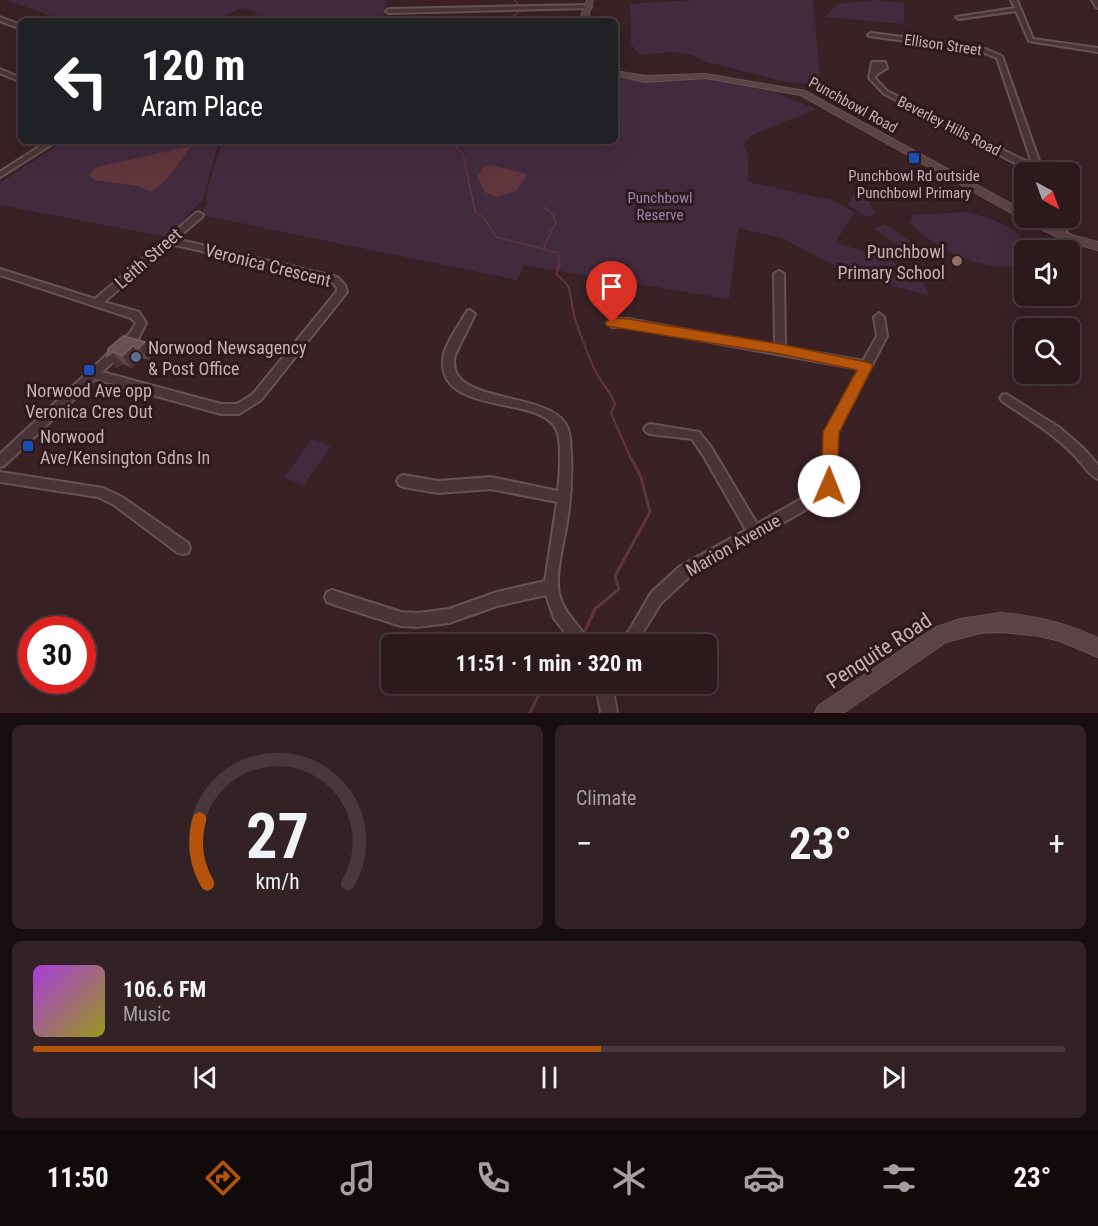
<!DOCTYPE html>
<html lang="en">
<head>
<meta charset="utf-8">
<style>
  body { margin:0; font-family:"Roboto Condensed",sans-serif; background:#332225; color:#f1f3f6; height:100vh; display:flex; flex-direction:column; font-size:22px; white-space:nowrap }
  * { box-sizing:border-box; margin:0 }
  p { font-size:20px; color:#a6a0a3 }
  .icon { flex:none; width:33px; height:33px; fill:none; stroke:currentColor; stroke-width:2; stroke-linecap:round; stroke-linejoin:round }
  .map { position:relative; height:713px; overflow:hidden }
  .details { display:flex; flex-direction:column; gap:12px; padding:12px; background:#180e0f; flex:1 }
  .details>* { flex:none }
  .top-card { position:absolute; left:18px; top:18px; width:600px; height:126px; border-radius:9px; box-shadow:0 6px 24px #0002,0 0 0 2px #47383b; background:#202124; color:#fff; overflow:hidden }
  .needle { width:39px; rotate:139deg }
  .fabs { position:absolute; left:1014px; top:162px; display:grid; gap:12px }
  .fabs a { display:grid; place-items:center; width:66px; height:66px; border-radius:9px; background:#2b191c; box-shadow:0 6px 24px #0002,0 0 0 2px #47383b; font-size:30px }
  .speed { position:absolute; left:18px; top:616px; display:flex; gap:12px; font-size:30px; font-weight:700; text-align:center }
  .speed>* { display:grid; place-content:center; width:78px; height:78px; border-radius:50%; background:#2b191c; box-shadow:0 6px 24px #0002,0 0 0 2px #47383b; line-height:1 }
  .speed .limit { border:9px solid #d22; background:#fff; color:#111 }
  .pin { position:absolute; display:grid; place-items:center; width:51px; height:51px; color:#fff; margin:-62px -26px; border-radius:50% 50% 50% 0; rotate:-45deg; box-shadow:0 0 6px #0007 }
  .pin .icon { rotate:45deg }
  .me { position:absolute; width:66px; margin:-33px; rotate:1deg; stroke-linejoin:round; filter:drop-shadow(0 0 4px #0008) }
  .turn { display:flex; align-items:center; gap:21px; height:126px; padding:0 24px; font-size:27px }
  .turn .icon { width:78px; height:78px; stroke-width:2.5 }
  .turn b { display:block; font-size:42px; line-height:51px }
  .big { font-size:45px; font-weight:700; line-height:1.1 }
  .details .tile { flex:1; display:flex; flex-direction:column; justify-content:center; gap:9px; min-width:0; padding:0 21px; border-radius:9px; background:#332225 }
  .details .dial { align-items:center; gap:0 }
  .dial svg { height:156px; overflow:visible; fill:none; stroke:#47383b; stroke-width:7; stroke-linecap:round; text-anchor:middle }
  .dial text { fill:#f1f3f6; stroke:none }
  .song { display:flex; align-items:center; gap:18px }
  .cover { width:72px; height:72px; border-radius:9px; background:linear-gradient(135deg,hsl(280 70% 55%),hsl(60 70% 35%)) }
  .played { height:6px; border-radius:3px; background:linear-gradient(90deg,#b45309 55%,#47383b 55%) }
  .keys { display:flex; justify-content:space-around; direction:ltr }
  .heat { display:flex; justify-content:space-between; align-items:center; font-size:33px; direction:ltr }
  .details .tiles { flex:1; display:grid; gap:12px; grid-template-columns:1fr 1fr }
  .tile:last-child { grid-column:span 2 }
  .trip { position:absolute; left:381px; top:634px; width:336px; height:60px; border-radius:9px; background:#2b191c; box-shadow:0 6px 24px #0002,0 0 0 2px #47383b; font-weight:700; line-height:60px; text-align:center }
  .menu { display:flex; height:96px; justify-content:space-around; align-items:center; background:#110a0b; color:#a6a0a3 }
  .menu .icon { width:42px; height:42px }
  .menu .on { color:#b45309 }
  .menu b { font-size:27px; color:#f1f3f6 }
  .map>svg:first-child { display:block }
  .green { fill:#422b3d }
  .water { fill:#60353c }
  .lines { fill:none; stroke-linecap:round; stroke-linejoin:round }
  .stream-far2 { stroke:#60353c; stroke-width:1.5 }
  .stream-far1 { stroke:#60353c; stroke-width:2 }
  .stream { stroke:#60353c; stroke-width:3 }
  .street-casing { stroke:#675255; stroke-width:4 }
  .secondary-casing { stroke:#675255; stroke-width:2 }
  .street { fill:#493538; fill-rule:evenodd }
  .secondary { fill:#5c4346; fill-rule:evenodd }
  .wall { fill:#61454a }
  .shaded-wall { fill:#4c3236 }
  .building { fill:#6b5055; stroke:#795f64; stroke-width:1.5 }
  .route { fill:#b45309; stroke:#753606; stroke-width:1.5 }
  .transit-dot { fill:#1a4fb4; stroke:#2e1a1d; stroke-width:2 }
  .education-dot { fill:#8d6e63; stroke:#2e1a1d; stroke-width:2 }
  .service-dot { fill:#5c6f8a; stroke:#2e1a1d; stroke-width:2 }
  .labels { text-anchor:middle; dominant-baseline:central; stroke-width:6; stroke-linejoin:round; paint-order:stroke }
  .far-street-label { font-size:15px; fill:#c5afb2; stroke:#2e1a1d }
  .far-poi-label { font-size:15px; fill:#c5afb2; stroke:#2e1a1d }
  .far-park-label { font-size:15px; fill:#9785ab; stroke:#2e1a1d }
  .poi-label { font-size:18px; fill:#c5afb2; stroke:#2e1a1d; text-anchor:start }
  .street-label { font-size:18px; fill:#c5afb2; stroke:#2e1a1d }
  .near-street-label { font-size:21px; fill:#c5afb2; stroke:#2e1a1d }
</style>
</head>
<body>
<div class="map">
<svg width="1098" height="713" viewBox="0 0 1098 713">
  <rect width="100%" height="100%" fill="#392125"/>
  <!-- green -->
  <g class="green">
    <polygon points="7,0 387,0 382,21 258,21 260,19 254,11 243,8 210,21 65,21"/>
    <path d="M694,0H813L821,86L782,81L703,61C685,47 662,53 640,56L631,44L630,4Z"/>
    <polygon points="875,0 904,3 904,24 825,17 837,4"/>
    <polygon points="694,76 774,92 816,109 752,135 743,144 748,155 748,182 832,200 854,212 836,242 917,270 929,295 892,286 837,267 782,238 738,228 729,299 524,265 517,280 201,215 207,203 205,197 222,141 615,141 615,77 656,82"/>
    <polygon points="64,141 219,141 203,199 167,237 0,205 0,183"/>
    <polygon points="867,192 872,197 868,200 875,214 867,217 848,205 854,193"/>
    <path d="M965,212C988,216 1020,227 1029,250H1024V266C984,272 939,252 910,223L913,215Z"/>
    <polygon points="885,224 911,242 901,247 874,229"/>
    <polygon points="312,439 331,446 304,485 284,478"/>
  </g>
  <!-- water -->
  <g class="water">
    <path d="M191,146C179,163 169,180 151,192L138,186L94,180L89,175L94,169L101,166Z"/>
    <polygon points="490,165 524,173 527,175 516,191 497,197 486,193 477,177 485,166"/>
  </g>
  <g class="lines">
    <!-- stream-far2 -->
    <g class="stream-far2">
      <polyline points="514,0 520,6"/>
      <polyline points="506,21 522,10"/>
      <polyline points="451,141 463,154 475,211 485,219 496,237 558,253 559,265"/>
      <polyline points="544,207 553,215 556,222 544,246 546,249"/>
    </g>
    <!-- stream-far1 -->
    <path class="stream-far1" d="M560,263L556,274C573,288 569,290 573,310C575,322 592,366 598,376C605,388 610,390 615,404L611,413L631,459"/>
    <!-- stream -->
    <g class="stream">
      <polyline points="583,635 595,609 619,589 615,576 650,512 641,477 631,458"/>
      <polyline points="530,713 538,696 549,684"/>
    </g>
    <defs>
      <g id="street">
        <polygon points="1011,0 1017,0 1033,39 1098,48 1098,52 1029,41 1016,11 959,19 956,17 1015,8"/>
        <polygon points="1092,0 1098,0 1098,8 1096,7"/>
        <polygon points="588,5 591,7 590,8 389,13 386,11 389,9"/>
        <polygon points="0,17 21,25 21,29 0,21"/>
        <polygon points="871,33 980,47 1002,56 1043,172 1035,172 1034,169 1015,163 883,93 869,78 872,62 885,62 887,68 876,75 875,78 887,91 1021,159 1032,163 997,58 979,51 869,36 868,35"/>
        <polygon points="0,69 21,78 21,82 0,73"/>
        <polygon points="48,141 57,141 0,177 0,172"/>
        <path d="M199,212L203,215L202,217L176,239L337,277L345,285L347,292L261,400L239,414H221L95,379L4,466L0,467V454L130,333L136,323L131,318L0,275V269L95,299L196,213ZM171,244L331,281L337,288V291L253,394L237,404H221L102,372L138,339L146,323L139,312L104,302Z"/>
        <polygon points="1054,218 1062,218 1067,229 1063,236 1060,237 1056,234 1059,229"/>
        <polygon points="779,271 784,274 785,347 863,361 877,336 874,317 879,313 884,317 887,336 837,433 836,480 831,495 689,577 661,603 635,645 618,645 620,640 629,631 651,593 679,567 746,530 703,455 692,439 650,434 646,432 644,429 646,426 650,424 699,432 711,447 757,524 822,487 824,480 825,433 859,369 628,327 612,327 607,323 612,319 628,319 775,346 774,274"/>
        <path d="M470,310L475,314L455,355C443,405 543,390 565,423C571,432 570,443 571,454C572,476 571,499 567,522C564,543 557,564 558,586C560,614 581,623 590,645H574L554,618L546,595L497,606L449,623L417,627L401,626L332,604L327,602L325,597L327,592L332,590L401,612L417,613L449,609L497,592L545,581L557,502L491,489L438,493L403,487L399,485L397,481L399,477L403,475L438,481L491,477L558,491C560,476 562,444 557,431C545,395 441,416 443,362C443,345 459,326 467,311Z"/>
        <path d="M1006,394L1060,428L1083,448L1098,465V479C1089,476 1082,463 1075,456C1054,434 1027,418 1002,401L1000,398L1002,395Z"/>
        <polygon points="0,472 103,488 122,497 188,543 190,548 188,553 183,554 178,553 114,505 98,497 0,482"/>
        <polygon points="596,684 612,684 617,713 601,713"/>
      </g>
      <g id="secondary">
        <polygon points="587,0 593,0 587,21 579,21"/>
        <polygon points="615,71 645,76 706,74 805,91 1024,211 1024,218 1036,218 1075,236 1098,242 1098,250 1067,242 1024,220 800,95 706,78 645,82 615,75"/>
        <path d="M1000,613C1035,615 1066,623 1098,638V657L1060,641L1040,636L1000,632L980,633L946,642L843,713H815L818,706L934,628L960,619Z"/>
      </g>
    </defs>
    <!-- street casing -->
    <use href="#street" class="street-casing"/>
    <!-- secondary casing -->
    <use href="#secondary" class="secondary-casing"/>
    <!-- street -->
    <use href="#street" class="street"/>
    <!-- secondary -->
    <use href="#secondary" class="secondary"/>
  </g>
  <!-- wall -->
  <polygon class="wall" points="145,342 155,354 149,360 142,358 132,368 123,364 117,368 107,356 108,349"/>
  <!-- shaded-wall -->
  <g class="shaded-wall">
    <polygon points="145,342 155,354 149,360 139,348"/>
    <polygon points="133,346 142,358 132,368 122,356"/>
    <polygon points="113,352 123,364 117,368 107,356"/>
  </g>
  <!-- building -->
  <polygon class="building" points="123,336 145,342 139,348 133,346 122,356 113,352 107,356 108,349"/>
  <!-- route -->
  <polygon class="route" points="612,318 628,319 780,344 871,363 873,366 839,433 837,486 835,492 829,494 824,492 821,486 823,432 857,370 780,354 607,326 605,323"/>
  <!-- markers -->
  <g class="transit-dot">
    <rect x="908" y="152" width="12" height="12" rx="3"/>
    <rect x="83" y="364" width="12" height="12" rx="3"/>
    <rect x="22" y="440" width="12" height="12" rx="3"/>
  </g>
  <circle class="education-dot" cx="957" cy="261" r="6"/>
  <circle class="service-dot" cx="136" cy="357" r="6"/>
  <g class="labels">
    <!-- far-street labels -->
    <g class="far-street-label">
      <text transform="translate(943 45) rotate(8)">Ellison Street</text>
      <text transform="translate(853 105) rotate(29)">Punchbowl Road</text>
      <text transform="translate(949 126) rotate(27)">Beverley Hills Road</text>
    </g>
    <!-- far-poi labels -->
    <g class="far-poi-label">
      <text x="914" y="176">Punchbowl Rd outside<tspan x="914" dy="17">Punchbowl Primary</tspan></text>
    </g>
    <!-- far-park labels -->
    <g class="far-park-label">
      <text x="660" y="198">Punchbowl<tspan x="660" dy="17">Reserve</tspan></text>
    </g>
    <!-- poi labels -->
    <g class="poi-label">
      <text x="945" y="251" text-anchor="end">Punchbowl<tspan x="945" dy="21">Primary School</tspan></text>
      <text x="148" y="347">Norwood Newsagency<tspan x="148" dy="21">&amp; Post Office</tspan></text>
      <text x="89" y="390" text-anchor="middle">Norwood Ave opp<tspan x="89" dy="21">Veronica Cres Out</tspan></text>
      <text x="40" y="436">Norwood<tspan x="40" dy="21">Ave/Kensington Gdns In</tspan></text>
    </g>
    <!-- street labels -->
    <g class="street-label">
      <text transform="translate(148 258) rotate(-41)">Leith Street</text>
      <text transform="translate(268 265) rotate(14)">Veronica Crescent</text>
      <text transform="translate(733 545) rotate(-30)">Marion Avenue</text>
    </g>
    <!-- near-street labels -->
    <g class="near-street-label">
      <text transform="translate(879 651) rotate(-33)">Penquite Road</text>
    </g>
  </g>
</svg>
<div class="fabs">
<a><svg class="needle" viewBox="-14 -14 28 28"><path d="M0-13l5 13h-10z" fill="#e53935"/><path d="M0 13l5-13h-10z" fill="#a6a0a3"/></svg></a>
<a><svg class="icon" aria-label="sound" viewBox="0 0 24 24"><path d="M4 9h4l5-4v14l-5-4H4zM17 9q2 3 0 6"/></svg></a>
<a><svg class="icon" aria-label="search" viewBox="0 0 24 24"><circle cx="10" cy="10" r="6"/><path d="M15 15l6 6"/></svg></a>
</div>
<div class="speed"><div class="limit">30</div></div>
<div class="pin" style="left:612px;top:323px;background:#d93025"><svg class="icon" aria-label="arrive" viewBox="0 0 24 24"><path d="M6 21V4h12l-3 4 3 4H6"/></svg></div>
<svg class="me" style="left:829px;top:486px" viewBox="-20 -20 40 40"><circle r="19" fill="#fff"/><path d="M0-13L10 11 0 6-10 11z" fill="#b45309"/></svg>
<div class="trip">11:51 · 1 min · 320 m</div>
<div class="top-card">
<div class="turn"><svg class="icon" aria-label="left" viewBox="0 0 24 24"><path d="M17 20v-9H6M10 6l-5 5 5 5"/></svg><div><b>120 m</b>Aram Place</div></div>
</div>
</div>
<section class="details">
<div class="tiles">
<div class="tile dial"><svg viewBox="0 0 100 80">
<path d="M14 69A42 42 0 1 1 86 69"/>
<path d="M14 69A42 42 0 0 1 10 36" stroke="#b45309"/>
<text x="50" y="56" font-size="32" font-weight="700">27</text>
<text x="50" y="72" font-size="11">km/h</text>
</svg></div>
<div class="tile"><p>Climate</p>
<div class="heat"><a>−</a><b class="big">23°</b><a>+</a></div>
</div>
<div class="tile">
<div class="song"><i class="cover"></i><div><b>106.6 FM</b><p>Music</p></div></div>
<div class="played"></div>
<div class="keys"><svg class="icon" aria-label="previous" viewBox="0 0 24 24"><path d="M18 5L8 12l10 7zM5 5v14"/></svg><svg class="icon" aria-label="pause" viewBox="0 0 24 24"><path d="M8 5v14M16 5v14"/></svg><svg class="icon" aria-label="next" viewBox="0 0 24 24"><path d="M6 5l10 7-10 7zM19 5v14"/></svg></div>
</div>
</div>
</section>
<nav class="menu">
<b>11:50</b>
<svg class="icon on" aria-label="directions" viewBox="0 0 24 24"><path d="M12 3l9 9-9 9-9-9zM9 14v-3h6M13 9l2 2-2 2"/></svg>
<svg class="icon" aria-label="music" viewBox="0 0 24 24"><path d="M9 18V5l10-2v13"/><circle cx="6" cy="18" r="3"/><circle cx="16" cy="16" r="3"/></svg>
<svg class="icon" aria-label="phone" viewBox="0 0 24 24"><path d="M5 4h4l2 5-3 2q2 4 5 5l2-3 5 2v4C11 20 4 13 5 4z"/></svg>
<svg class="icon" aria-label="climate" viewBox="0 0 24 24"><path d="M12 3v18M4 7l16 10M4 17L20 7"/></svg>
<svg class="icon" aria-label="car" viewBox="0 0 24 24"><path d="M5 17H2v-5l4-1 3-4h7l3 4 3 1v5h-3M9 17h6M6 11h13"/><circle cx="7" cy="17" r="2"/><circle cx="17" cy="17" r="2"/></svg>
<svg class="icon" aria-label="filters" viewBox="0 0 24 24"><path d="M4 7h16M4 17h16"/><circle cx="9" cy="7" r="2"/><circle cx="15" cy="17" r="2"/></svg>
<b>23°</b>
</nav>
</body>
</html>
